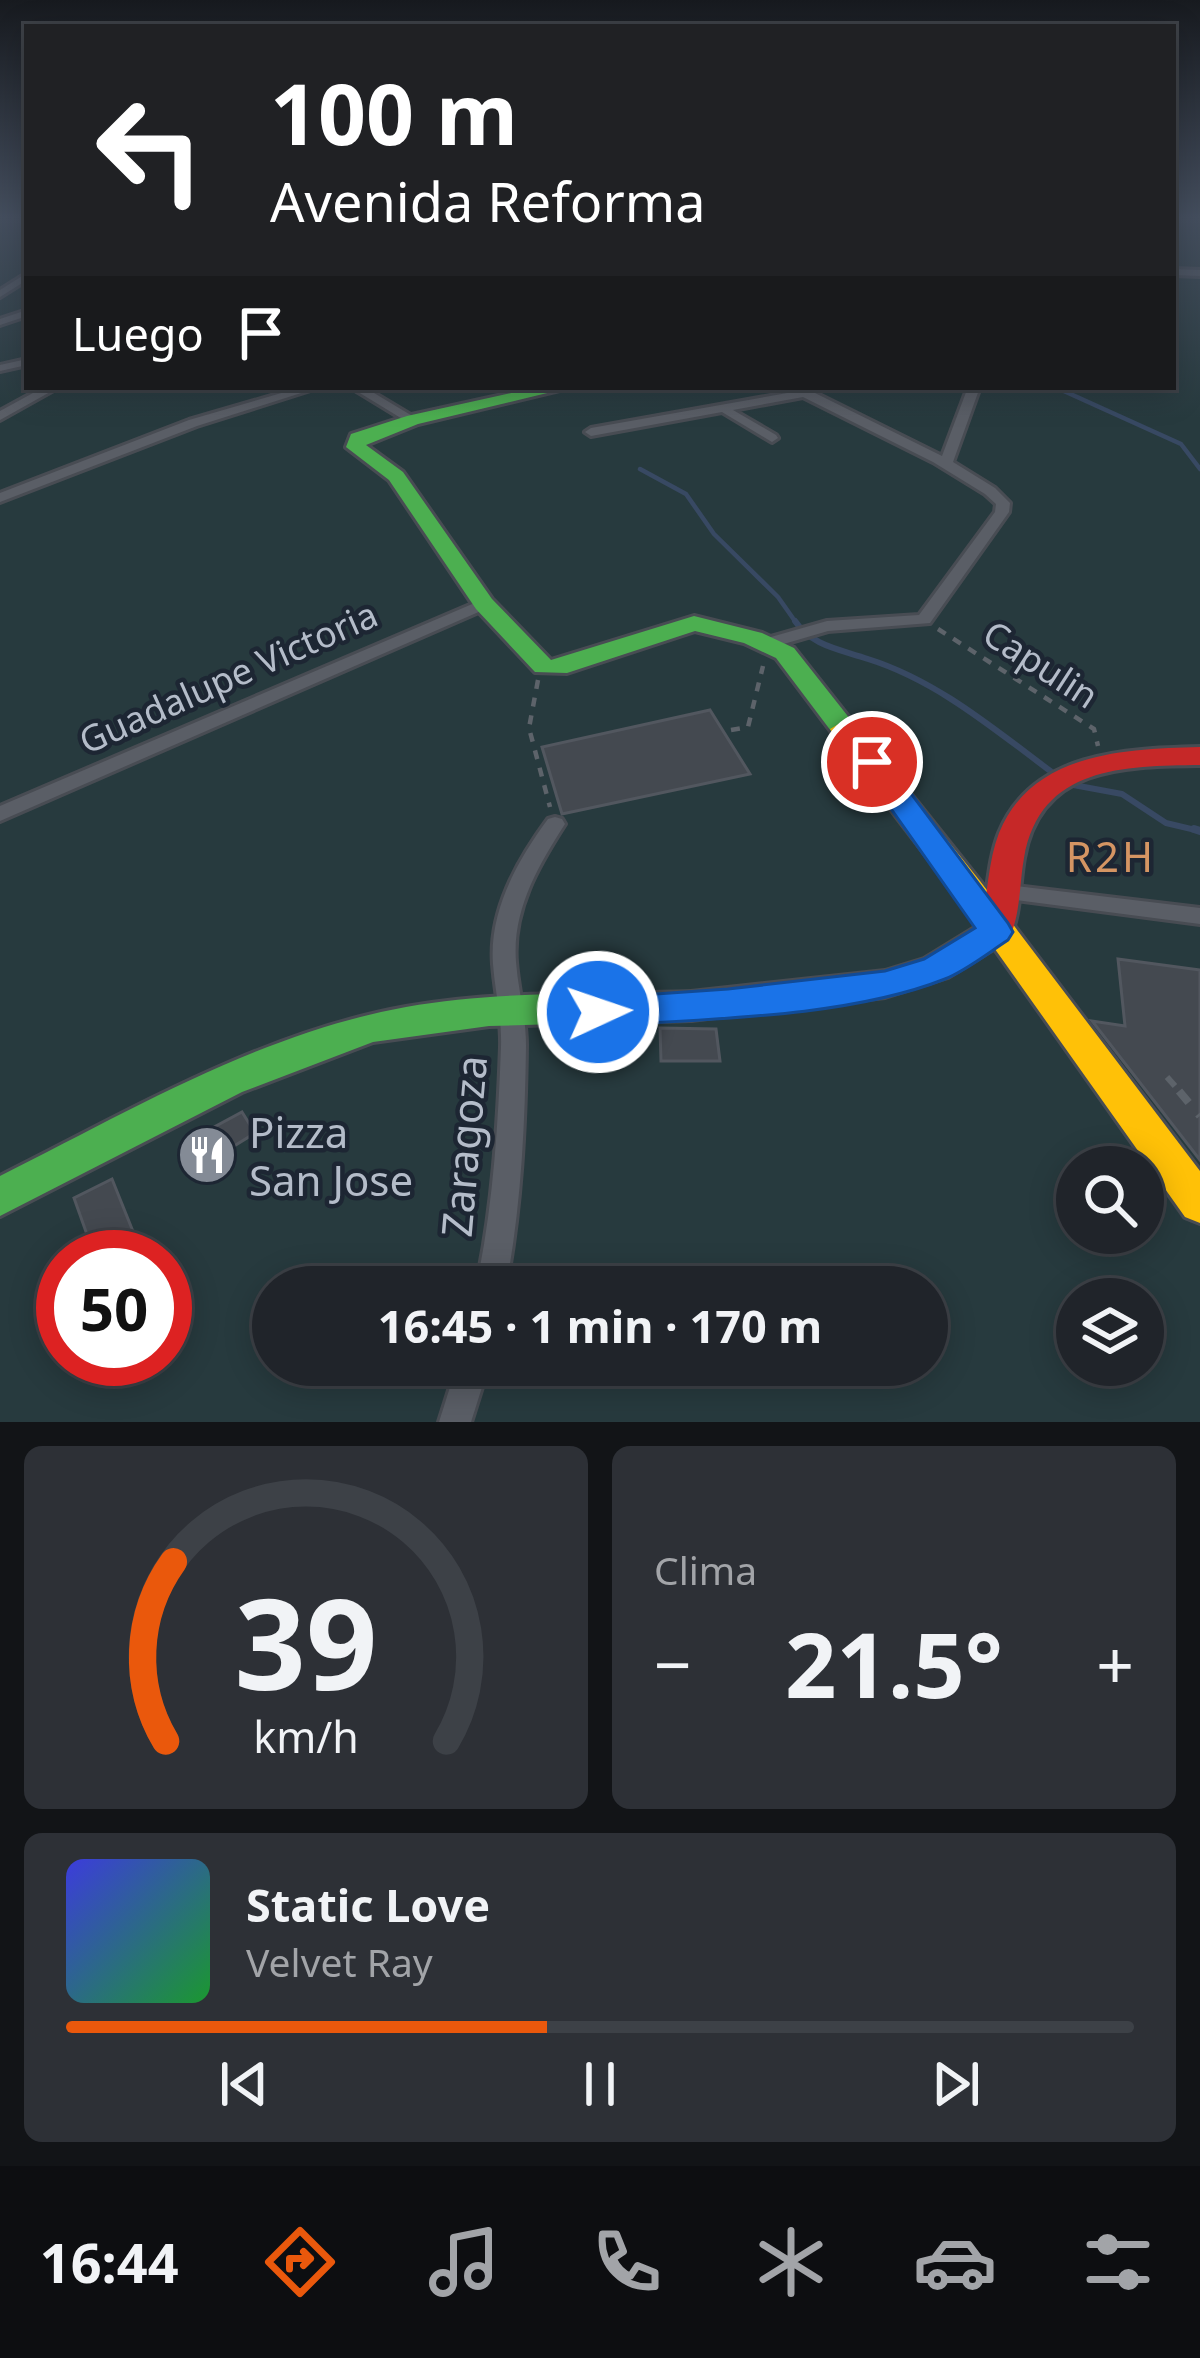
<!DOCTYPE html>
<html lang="es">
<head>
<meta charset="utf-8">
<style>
  body { margin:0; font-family:"Noto Sans",sans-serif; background:#2d3036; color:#f1f3f6; height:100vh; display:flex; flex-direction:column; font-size:45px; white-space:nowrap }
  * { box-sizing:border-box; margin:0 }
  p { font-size:39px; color:#a2a4a8 }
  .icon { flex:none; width:66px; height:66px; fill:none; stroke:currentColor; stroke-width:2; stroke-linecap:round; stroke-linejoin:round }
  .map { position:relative; height:1422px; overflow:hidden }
  .details { display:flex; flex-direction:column; gap:24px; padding:24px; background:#121417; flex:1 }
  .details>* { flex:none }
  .hud { position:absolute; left:24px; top:24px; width:1152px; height:366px; border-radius:0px; box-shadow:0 6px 30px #0003,0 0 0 3px #3d4147; background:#202124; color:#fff; overflow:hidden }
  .controls { position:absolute; left:1056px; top:1146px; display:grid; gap:24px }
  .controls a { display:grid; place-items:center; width:108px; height:108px; border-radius:50%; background:#20242a; box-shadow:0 6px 30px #0003,0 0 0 3px #3d4147; font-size:60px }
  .speed { position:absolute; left:36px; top:1230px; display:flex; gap:24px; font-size:60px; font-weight:700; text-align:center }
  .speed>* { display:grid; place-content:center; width:156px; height:156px; border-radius:50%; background:#20242a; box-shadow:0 6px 30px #0003,0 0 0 3px #3d4147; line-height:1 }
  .speed .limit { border:18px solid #d22; background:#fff; color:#111 }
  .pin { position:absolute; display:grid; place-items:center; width:102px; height:102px; color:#fff; margin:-51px; border:6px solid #fff; border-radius:50%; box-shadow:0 3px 12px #0007 }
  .me { position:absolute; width:132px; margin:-66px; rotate:87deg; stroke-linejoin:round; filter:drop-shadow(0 0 9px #0008) }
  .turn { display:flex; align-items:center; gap:42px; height:252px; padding:0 48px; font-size:54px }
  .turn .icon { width:156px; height:156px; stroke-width:2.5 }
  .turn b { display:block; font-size:84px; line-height:102px }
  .then { display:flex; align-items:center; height:114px; padding:0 48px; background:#0003; gap:24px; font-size:45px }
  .big { font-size:90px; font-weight:700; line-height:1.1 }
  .details .tile { flex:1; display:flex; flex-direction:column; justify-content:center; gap:18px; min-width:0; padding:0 42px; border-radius:18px; background:#2d3036 }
  .details .dial { align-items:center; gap:0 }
  .dial svg { height:312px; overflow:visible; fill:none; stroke:#3d4147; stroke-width:7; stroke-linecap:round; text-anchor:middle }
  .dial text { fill:#f1f3f6; stroke:none }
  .song { display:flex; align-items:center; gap:36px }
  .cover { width:144px; height:144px; border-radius:18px; background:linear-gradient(135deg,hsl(240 70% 55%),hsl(130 70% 35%)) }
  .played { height:12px; border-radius:6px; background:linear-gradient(90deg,#ea580c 45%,#3d4147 45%) }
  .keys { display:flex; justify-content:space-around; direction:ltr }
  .heat { display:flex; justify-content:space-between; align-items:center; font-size:66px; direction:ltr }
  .details .tiles { flex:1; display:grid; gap:24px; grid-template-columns:1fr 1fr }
  .tile:last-child { grid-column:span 2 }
  .trip { position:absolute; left:252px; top:1266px; width:696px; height:120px; border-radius:60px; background:#20242a; box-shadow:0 6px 30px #0003,0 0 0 3px #3d4147; font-weight:700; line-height:120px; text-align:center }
  .tab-bar { display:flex; height:192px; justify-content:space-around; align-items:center; background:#0d0e11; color:#a2a4a8 }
  .tab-bar .icon { width:84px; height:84px }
  .tab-bar .active { color:#ea580c }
  .tab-bar b { font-size:54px; color:#f1f3f6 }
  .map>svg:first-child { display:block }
  .green { fill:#273a3e; fill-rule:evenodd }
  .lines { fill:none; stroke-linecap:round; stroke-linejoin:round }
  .stream-far2 { stroke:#384963; stroke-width:4.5 }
  .stream-far1 { stroke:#384963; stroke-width:6 }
  .stream { stroke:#384963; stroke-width:8 }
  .building { fill:#444950; stroke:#52575f; stroke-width:3 }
  .street-casing { stroke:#484c53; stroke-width:6 }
  .fast-casing { stroke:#484c53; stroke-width:6 }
  .slow-casing { stroke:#484c53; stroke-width:6 }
  .jam-casing { stroke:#484c53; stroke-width:6 }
  .path-far2 { stroke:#5d636a; stroke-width:4.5; stroke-dasharray:9 9; stroke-linecap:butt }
  .path-far1 { stroke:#5d636a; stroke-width:6; stroke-dasharray:12 12; stroke-linecap:butt }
  .path { stroke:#5d636a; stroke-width:8; stroke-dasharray:15 15; stroke-linecap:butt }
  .street { fill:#5a5e66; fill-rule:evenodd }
  .fast { fill:#4caf50; fill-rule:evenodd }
  .slow { fill:#ffc107; fill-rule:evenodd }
  .jam { fill:#c62828; fill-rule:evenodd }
  .route { fill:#1a73e8; stroke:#114b97; stroke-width:3 }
  .labels { text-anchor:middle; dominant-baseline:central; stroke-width:9; stroke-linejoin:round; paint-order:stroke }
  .street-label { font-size:36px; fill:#b4bcc9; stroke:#1d2633 }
  .quarter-label { font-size:42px; letter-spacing:3px; fill:#d59563; stroke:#1d2633 }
  .near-poi-label { font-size:42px; fill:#b4bcc9; stroke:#1d2633; text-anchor:start }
  .near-street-label { font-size:42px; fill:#b4bcc9; stroke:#1d2633 }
</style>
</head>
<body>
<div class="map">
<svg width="1200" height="1422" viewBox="0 0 1200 1422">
  <rect width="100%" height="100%" fill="#2a3038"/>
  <!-- green -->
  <path class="green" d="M0,219H27V387H1173V219H1200V1422H0ZM1077,1167H1143V1233H1077ZM63,1257H165V1359H63ZM273,1287H927V1365H273ZM1077,1299H1143V1365H1077Z"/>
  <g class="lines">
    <!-- stream-far2 -->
    <g class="stream-far2">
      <polyline points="1055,387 1181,444 1200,469"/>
      <polyline points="640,469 686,494 714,534 778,597 797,624"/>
    </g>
    <!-- stream-far1 -->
    <g class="stream-far1">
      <path d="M795,621C812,646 839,649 868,659C938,681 995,730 1053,773"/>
      <polyline points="1068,784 1122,794 1166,823 1200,831"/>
    </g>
    <!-- stream -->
    <polyline class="stream" points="1194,829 1200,831"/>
  </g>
  <!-- building -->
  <g class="building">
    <polygon points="710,710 750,774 562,814 542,747"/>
    <polygon points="1118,959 1200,970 1200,1160 1092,1021 1125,1026"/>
    <polygon points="660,1028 716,1029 720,1061 661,1061"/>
    <polygon points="242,1112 255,1133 197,1169 190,1140"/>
    <polygon points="112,1179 136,1239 95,1257 74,1198"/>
  </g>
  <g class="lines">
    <defs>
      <g id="street">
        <polygon points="1173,269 1200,270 1200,276 1173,275"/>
        <polygon points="27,273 27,280 0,297 0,290"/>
        <polygon points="27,310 27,316 0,325 0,319"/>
        <polygon points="27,359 27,365 0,371 0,365"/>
        <polygon points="44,387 59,387 0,420 0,411"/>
        <polygon points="302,387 320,387 197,426 0,502 0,493 189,420"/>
        <polygon points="350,387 364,387 419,420 409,423"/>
        <polygon points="786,387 814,390 815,393 942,456 968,387 980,387 953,462 995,488 1010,503 1009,512 930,623 828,631 770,648 762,643 764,639 827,621 919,615 995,512 996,504 985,494 933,462 803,397 733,410 776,435 778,438 772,442 722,412 591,436 585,432 591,428 793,392"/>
        <polygon points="484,599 492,604 490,607 0,821 0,806"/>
        <path d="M555,817L562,819L565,824C538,866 512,910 516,962C518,990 526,1016 526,1045C525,1127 521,1207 506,1287H476C493,1208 498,1128 501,1047C502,1018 495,992 493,964C489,911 517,861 548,819Z"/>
        <polygon points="1008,885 1200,908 1200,924 1000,898 997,893 1000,888"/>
        <polygon points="457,1365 489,1365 471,1422 439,1422"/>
      </g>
      <g id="fast">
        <polygon points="539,387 572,387 418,424 366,445 403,472 492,599 551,660 694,616 762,633 794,648 858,729 854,735 834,735 776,658 744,643 695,631 567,673 535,672 476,609 389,480 346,447 351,434 407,416"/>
        <path d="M691,992L704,996L709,1006L704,1016L691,1020L489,1026L373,1042L242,1092L0,1216V1176C130,1111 261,1033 406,1007C500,990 597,995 691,992Z"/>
      </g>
      <polygon id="slow" points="844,721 854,723 980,881 1200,1171 1200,1223 1185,1217 958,897 834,735 830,729"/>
      <path id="jam" d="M1200,747V765C1124,766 1040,766 1024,858C1019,885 1021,916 1008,940L948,977L885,997L691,1020L678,1016L673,1006L678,996L691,992L885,971L924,959L981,924C988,894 988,861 999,833C1032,752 1125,749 1200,747Z"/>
    </defs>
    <!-- street casing -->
    <use href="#street" class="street-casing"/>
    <!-- fast casing -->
    <use href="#fast" class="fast-casing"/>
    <!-- slow casing -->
    <use href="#slow" class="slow-casing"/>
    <!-- jam casing -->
    <use href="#jam" class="jam-casing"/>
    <!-- path-far2 -->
    <g class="path-far2">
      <polyline points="938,629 1094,729 1098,746"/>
      <polyline points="538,680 529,728 550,807"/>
      <polyline points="731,730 748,727 763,666"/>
    </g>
    <!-- path-far1 -->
    <polyline class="path-far1" points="1167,1077 1182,1094"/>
    <!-- path -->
    <polyline class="path" points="1179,1091 1200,1116"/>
    <!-- street -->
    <use href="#street" class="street"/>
    <!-- fast -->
    <use href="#fast" class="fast"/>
    <!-- slow -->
    <use href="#slow" class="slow"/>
    <!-- jam -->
    <use href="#jam" class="jam"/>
  </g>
  <!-- sky -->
  <linearGradient id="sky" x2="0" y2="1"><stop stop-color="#171a1f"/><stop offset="0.52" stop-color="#444e5e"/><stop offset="1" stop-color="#444e5e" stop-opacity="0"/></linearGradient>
  <rect width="1200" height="418" fill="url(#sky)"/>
  <!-- route -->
  <path class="route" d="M872,753L883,756L1008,923L1013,932L1008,940C988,953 967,970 945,979C847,1018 704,1019 598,1026L585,1022L580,1012L585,1002L598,998L728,989L885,971L924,959L975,928L858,762Z"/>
  <!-- icons -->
  <defs>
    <symbol id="restaurant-disc" viewBox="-11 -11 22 22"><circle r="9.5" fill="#848b96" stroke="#1d2633"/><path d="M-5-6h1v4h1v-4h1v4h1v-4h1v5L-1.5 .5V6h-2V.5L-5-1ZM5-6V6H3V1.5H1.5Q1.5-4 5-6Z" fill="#fff"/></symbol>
  </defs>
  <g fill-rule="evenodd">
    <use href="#restaurant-disc" x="174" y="1122" width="66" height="66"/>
  </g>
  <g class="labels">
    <!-- street labels -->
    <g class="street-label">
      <text transform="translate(1041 664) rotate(33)">Capulin</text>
      <text transform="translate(228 677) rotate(-24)">Guadalupe Victoria</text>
    </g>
    <!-- quarter labels -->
    <g class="quarter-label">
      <text x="1111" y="855">R2H</text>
    </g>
    <!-- near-poi labels -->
    <g class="near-poi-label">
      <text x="249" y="1131">Pizza<tspan x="249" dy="48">San Jose</tspan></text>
    </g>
    <!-- near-street labels -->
    <g class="near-street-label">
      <text transform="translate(463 1146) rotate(-85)">Zaragoza</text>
    </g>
  </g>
</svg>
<div class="controls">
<a><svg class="icon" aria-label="search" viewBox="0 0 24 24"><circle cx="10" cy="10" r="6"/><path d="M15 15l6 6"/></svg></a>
<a><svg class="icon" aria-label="layers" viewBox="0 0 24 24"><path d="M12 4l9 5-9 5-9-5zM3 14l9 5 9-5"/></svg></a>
</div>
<div class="speed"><div class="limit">50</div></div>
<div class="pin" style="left:872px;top:762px;background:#d93025"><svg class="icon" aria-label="arrive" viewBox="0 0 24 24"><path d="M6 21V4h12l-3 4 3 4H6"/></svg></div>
<svg class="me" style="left:598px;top:1012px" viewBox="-20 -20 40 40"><circle r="17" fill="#1a73e8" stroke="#fff" stroke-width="3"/><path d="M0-11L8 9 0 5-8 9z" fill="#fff"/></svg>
<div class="trip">16:45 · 1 min · 170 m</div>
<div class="hud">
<div class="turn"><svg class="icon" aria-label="left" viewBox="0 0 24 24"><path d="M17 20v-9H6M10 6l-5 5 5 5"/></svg><div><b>100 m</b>Avenida Reforma</div></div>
<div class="then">Luego<svg class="icon" aria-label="arrive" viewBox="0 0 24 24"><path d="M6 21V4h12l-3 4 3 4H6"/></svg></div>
</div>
</div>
<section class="details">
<div class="tiles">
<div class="tile dial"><svg viewBox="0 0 100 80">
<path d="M14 69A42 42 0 1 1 86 69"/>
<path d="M14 69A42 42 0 0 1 16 23" stroke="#ea580c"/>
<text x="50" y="56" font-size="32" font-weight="700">39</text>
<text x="50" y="72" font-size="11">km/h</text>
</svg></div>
<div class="tile"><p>Clima</p>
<div class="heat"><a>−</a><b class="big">21.5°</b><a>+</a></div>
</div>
<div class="tile">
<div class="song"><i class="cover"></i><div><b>Static Love</b><p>Velvet Ray</p></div></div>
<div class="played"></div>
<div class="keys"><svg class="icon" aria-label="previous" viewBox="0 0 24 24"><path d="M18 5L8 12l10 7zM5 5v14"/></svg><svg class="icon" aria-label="pause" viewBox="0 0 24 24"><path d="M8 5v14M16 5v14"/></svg><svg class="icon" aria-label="next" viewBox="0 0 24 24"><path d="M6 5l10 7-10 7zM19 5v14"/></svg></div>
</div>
</div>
</section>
<nav class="tab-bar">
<b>16:44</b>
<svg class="icon active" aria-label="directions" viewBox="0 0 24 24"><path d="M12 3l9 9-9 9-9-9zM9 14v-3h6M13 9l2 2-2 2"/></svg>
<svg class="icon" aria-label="music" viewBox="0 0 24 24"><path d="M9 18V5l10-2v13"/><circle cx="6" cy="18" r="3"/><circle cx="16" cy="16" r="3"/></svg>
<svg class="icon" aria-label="phone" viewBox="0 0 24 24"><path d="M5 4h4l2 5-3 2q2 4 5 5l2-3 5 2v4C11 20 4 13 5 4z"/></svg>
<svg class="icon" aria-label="climate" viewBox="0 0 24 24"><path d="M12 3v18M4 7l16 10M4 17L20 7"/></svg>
<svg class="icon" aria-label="car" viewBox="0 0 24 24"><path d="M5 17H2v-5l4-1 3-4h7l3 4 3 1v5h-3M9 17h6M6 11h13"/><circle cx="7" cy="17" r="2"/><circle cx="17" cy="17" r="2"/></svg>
<svg class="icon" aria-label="filters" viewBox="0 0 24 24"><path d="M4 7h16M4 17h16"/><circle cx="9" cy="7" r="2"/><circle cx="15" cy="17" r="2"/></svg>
</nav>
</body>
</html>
